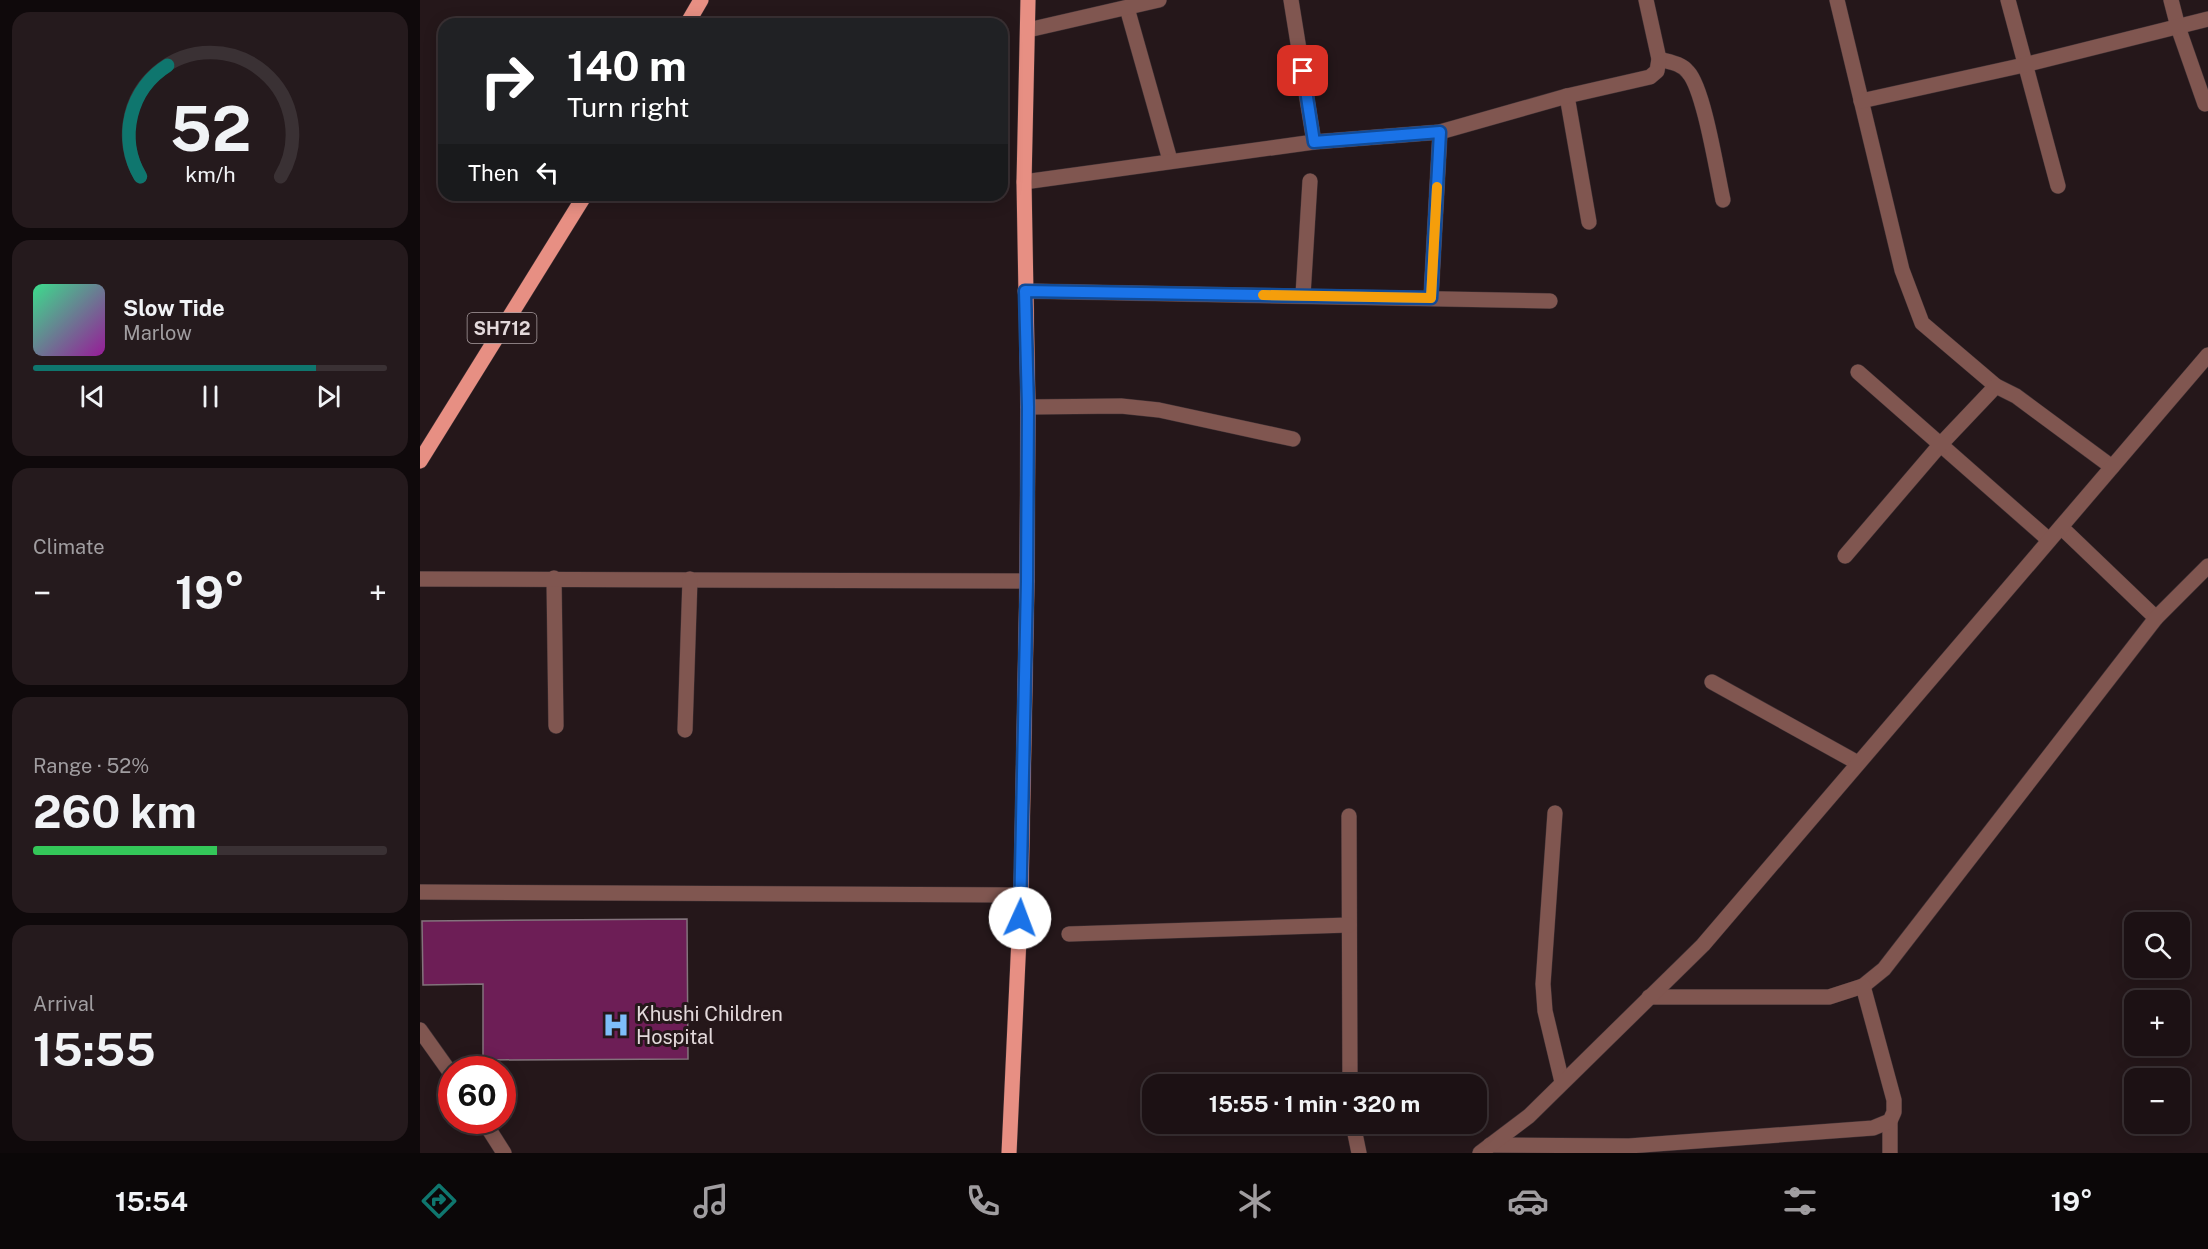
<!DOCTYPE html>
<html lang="en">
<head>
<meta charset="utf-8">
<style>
  body { margin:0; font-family:"Public Sans",sans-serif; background:#251a1d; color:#f1f3f6; height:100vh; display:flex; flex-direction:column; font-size:22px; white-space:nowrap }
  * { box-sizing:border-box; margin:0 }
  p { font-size:20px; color:#a09da0 }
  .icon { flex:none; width:33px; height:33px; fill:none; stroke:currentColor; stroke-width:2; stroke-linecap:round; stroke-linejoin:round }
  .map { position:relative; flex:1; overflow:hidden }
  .side { display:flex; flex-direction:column; gap:12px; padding:12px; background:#0f090b; width:420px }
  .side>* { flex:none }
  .banner { position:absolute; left:18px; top:18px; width:570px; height:183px; border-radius:18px; box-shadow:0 3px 15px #0003,0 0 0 2px #3a3134; background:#202124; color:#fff; overflow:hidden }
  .tools { position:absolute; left:1704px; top:912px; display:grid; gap:12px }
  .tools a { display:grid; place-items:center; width:66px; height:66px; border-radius:12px; background:#1c1114; box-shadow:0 3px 15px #0003,0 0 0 2px #3a3134; font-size:30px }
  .speed { position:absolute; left:18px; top:1056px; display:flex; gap:12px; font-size:30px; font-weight:700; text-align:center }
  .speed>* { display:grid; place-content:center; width:78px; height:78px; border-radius:50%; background:#1c1114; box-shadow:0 3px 15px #0003,0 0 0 2px #3a3134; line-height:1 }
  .speed .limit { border:9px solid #d22; background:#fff; color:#111 }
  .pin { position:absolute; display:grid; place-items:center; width:51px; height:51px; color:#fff; margin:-26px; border-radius:12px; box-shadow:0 3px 9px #0006 }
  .me { position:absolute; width:66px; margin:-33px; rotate:2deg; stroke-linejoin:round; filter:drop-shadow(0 0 4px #0008) }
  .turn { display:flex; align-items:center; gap:21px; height:126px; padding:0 30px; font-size:27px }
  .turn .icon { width:78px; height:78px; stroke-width:2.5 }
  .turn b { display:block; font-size:42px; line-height:51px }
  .then { display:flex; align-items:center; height:57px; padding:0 30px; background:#0003; gap:12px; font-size:22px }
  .big { font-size:45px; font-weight:700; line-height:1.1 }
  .side .widget { flex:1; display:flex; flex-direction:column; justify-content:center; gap:9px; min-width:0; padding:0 21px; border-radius:18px; background:#251a1d }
  .side .dial { align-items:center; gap:0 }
  .dial svg { height:156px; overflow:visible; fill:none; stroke:#3a3134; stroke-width:7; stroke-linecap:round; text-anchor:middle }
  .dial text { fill:#f1f3f6; stroke:none }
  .song { display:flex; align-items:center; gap:18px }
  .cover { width:72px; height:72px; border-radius:9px; background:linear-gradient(135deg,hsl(150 70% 55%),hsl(300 70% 35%)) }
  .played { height:6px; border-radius:3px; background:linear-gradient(90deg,#0f766e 80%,#3a3134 80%) }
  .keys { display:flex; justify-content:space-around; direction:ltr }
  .heat { display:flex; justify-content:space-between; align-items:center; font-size:33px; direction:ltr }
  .charge { height:9px; border-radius:4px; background:linear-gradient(90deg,#34c759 52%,#3a3134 0) }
  .trip { position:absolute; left:722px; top:1074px; width:345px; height:60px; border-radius:18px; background:#1c1114; box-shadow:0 3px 15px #0003,0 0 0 2px #3a3134; font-weight:700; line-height:60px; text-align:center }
  .tab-bar { display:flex; height:96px; justify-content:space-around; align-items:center; background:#0b0708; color:#a09da0 }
  .tab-bar .icon { width:42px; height:42px }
  .tab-bar .on { color:#0f766e }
  .tab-bar b { font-size:27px; color:#f1f3f6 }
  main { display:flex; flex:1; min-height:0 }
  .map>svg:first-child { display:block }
  .building { fill:#6d1e56; stroke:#83737c; stroke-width:1.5 }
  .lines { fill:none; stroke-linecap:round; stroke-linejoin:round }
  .minor-casing { stroke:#403235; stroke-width:16 }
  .major-casing { stroke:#403235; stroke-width:16 }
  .minor { stroke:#805650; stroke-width:15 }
  .major { stroke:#e78f83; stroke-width:15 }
  .route-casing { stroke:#114b97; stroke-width:15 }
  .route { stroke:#1a73e8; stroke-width:10 }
  .slow { stroke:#f59e0b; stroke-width:10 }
  .labels { text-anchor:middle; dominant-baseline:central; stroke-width:6; stroke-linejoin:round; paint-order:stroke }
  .shield { fill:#25171a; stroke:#aa9fa1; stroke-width:1.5 }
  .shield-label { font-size:18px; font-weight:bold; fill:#e3d9db }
  .poi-label { font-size:20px; fill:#e3d9db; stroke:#25171a; text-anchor:start }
</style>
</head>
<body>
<main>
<section class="side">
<div class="widget dial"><svg viewBox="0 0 100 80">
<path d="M14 69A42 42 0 1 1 86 69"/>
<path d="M14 69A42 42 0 0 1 28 12" stroke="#0f766e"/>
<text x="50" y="56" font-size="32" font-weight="700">52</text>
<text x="50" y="72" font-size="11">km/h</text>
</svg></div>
<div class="widget">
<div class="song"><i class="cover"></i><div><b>Slow Tide</b><p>Marlow</p></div></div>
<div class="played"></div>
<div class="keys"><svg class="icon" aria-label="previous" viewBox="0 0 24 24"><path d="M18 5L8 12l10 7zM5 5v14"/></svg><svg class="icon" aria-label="pause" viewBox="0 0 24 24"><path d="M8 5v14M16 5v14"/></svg><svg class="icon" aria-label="next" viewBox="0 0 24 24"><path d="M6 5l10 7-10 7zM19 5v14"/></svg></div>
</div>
<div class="widget"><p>Climate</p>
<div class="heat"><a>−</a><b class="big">19°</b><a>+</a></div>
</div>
<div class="widget"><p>Range · 52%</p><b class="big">260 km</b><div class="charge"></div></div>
<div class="widget"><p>Arrival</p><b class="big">15:55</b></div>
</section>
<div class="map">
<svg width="1788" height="1153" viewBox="0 0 1788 1153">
  <rect width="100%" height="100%" fill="#25171a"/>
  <!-- building -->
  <polygon class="building" points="267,919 268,1059 63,1060 63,984 3,985 2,921"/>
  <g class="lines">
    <defs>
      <g id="minor">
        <polyline points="1417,0 1482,270 1502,323 1576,386 1596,396 1692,467"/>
        <polyline points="1588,0 1638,186"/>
        <polyline points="1751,0 1758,27 1785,104"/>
        <polyline points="707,8 750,160"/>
        <polyline points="608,30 739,0"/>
        <path d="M1239,59C1249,62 1261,63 1268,72C1284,89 1297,173 1303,200"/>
        <polyline points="1147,96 1169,222"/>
        <polyline points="1441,101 1604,65 1788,19"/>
        <polyline points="894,142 1020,132 1147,96 1230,77 1237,71 1239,59 1226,0"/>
        <polyline points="604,182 894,142 871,0"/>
        <polyline points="605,291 1130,301"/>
        <polyline points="883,295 890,181"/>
        <polyline points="1011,298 1020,132"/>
        <polyline points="1438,372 1629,540"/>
        <polyline points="608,407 701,406 739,410 873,439"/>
        <polyline points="1641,527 1736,618"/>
        <polyline points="1425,556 1520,445 1576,386"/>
        <polyline points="134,578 136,726"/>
        <polyline points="0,579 607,581"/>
        <polyline points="1292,682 1438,763"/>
        <polyline points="265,730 270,579"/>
        <polyline points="1135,813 1123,984 1125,1011 1142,1082"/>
        <polyline points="929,816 930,1084"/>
        <polyline points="0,892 601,895"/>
        <polyline points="649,934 929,925"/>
        <polyline points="1229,997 1409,997 1443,986 1464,969 1736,618 1788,566"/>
        <polyline points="0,1030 32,1075"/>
        <polyline points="63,1120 84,1153"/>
        <polyline points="1470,1121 1470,1153"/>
        <polyline points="933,1124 939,1153"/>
        <polyline points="1070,1145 1209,1146 1453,1128 1470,1121 1474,1112 1474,1100 1443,986"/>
        <polyline points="1060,1153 1109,1116 1283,945 1788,355"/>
      </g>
      <g id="major">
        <polyline points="267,24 281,0"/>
        <polyline points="0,461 165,195"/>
        <polyline points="589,1153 601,895 607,581 608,407 604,182 608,0"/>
      </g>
    </defs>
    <!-- minor casing -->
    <use href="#minor" class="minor-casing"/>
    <!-- major casing -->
    <use href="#major" class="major-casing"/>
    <!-- minor -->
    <use href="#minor" class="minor"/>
    <!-- major -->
    <use href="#major" class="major"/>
  </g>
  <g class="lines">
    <defs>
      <polyline id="route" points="600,918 607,581 608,407 605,291 1011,298 1020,132 894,142 883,71"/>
    </defs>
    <!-- route casing -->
    <use href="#route" class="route-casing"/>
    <!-- route -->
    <use href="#route" class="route"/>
    <!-- slow -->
    <polyline class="slow" points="843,295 1011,298 1017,187"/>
  </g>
  <!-- icons -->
  <defs>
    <symbol id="hospital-bare" viewBox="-9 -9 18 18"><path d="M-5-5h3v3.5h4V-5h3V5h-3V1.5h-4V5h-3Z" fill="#7ebef9" stroke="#25171a" stroke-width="2.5" paint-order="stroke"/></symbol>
  </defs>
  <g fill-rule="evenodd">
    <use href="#hospital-bare" x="177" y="1006" width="38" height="38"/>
  </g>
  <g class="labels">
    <!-- shield labels -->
    <rect class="shield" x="47.5" y="313" width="69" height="30" rx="4.5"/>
    <g class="shield-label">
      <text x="82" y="328">SH712</text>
    </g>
    <!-- poi labels -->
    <g class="poi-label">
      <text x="216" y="1014">Khushi Children<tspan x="216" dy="23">Hospital</tspan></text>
    </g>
  </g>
</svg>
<div class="tools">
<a><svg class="icon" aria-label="search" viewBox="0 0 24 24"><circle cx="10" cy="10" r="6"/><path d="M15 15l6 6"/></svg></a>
<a>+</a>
<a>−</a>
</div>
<div class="speed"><div class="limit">60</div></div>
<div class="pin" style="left:883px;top:71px;background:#d93025"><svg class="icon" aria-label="arrive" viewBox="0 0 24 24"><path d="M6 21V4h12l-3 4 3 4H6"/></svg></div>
<svg class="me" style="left:600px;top:918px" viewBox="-20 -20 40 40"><circle r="19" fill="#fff"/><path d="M0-13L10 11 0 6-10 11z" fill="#1a73e8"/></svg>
<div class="trip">15:55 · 1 min · 320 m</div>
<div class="banner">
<div class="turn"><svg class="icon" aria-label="right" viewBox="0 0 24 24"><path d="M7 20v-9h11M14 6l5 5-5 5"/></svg><div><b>140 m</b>Turn right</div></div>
<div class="then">Then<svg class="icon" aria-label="left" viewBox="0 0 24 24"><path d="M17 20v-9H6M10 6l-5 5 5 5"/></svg></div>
</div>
</div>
</main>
<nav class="tab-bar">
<b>15:54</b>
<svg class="icon on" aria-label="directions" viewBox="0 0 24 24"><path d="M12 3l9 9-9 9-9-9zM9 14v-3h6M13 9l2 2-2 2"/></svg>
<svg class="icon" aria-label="music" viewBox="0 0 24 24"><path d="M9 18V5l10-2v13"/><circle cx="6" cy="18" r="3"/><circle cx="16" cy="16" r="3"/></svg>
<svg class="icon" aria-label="phone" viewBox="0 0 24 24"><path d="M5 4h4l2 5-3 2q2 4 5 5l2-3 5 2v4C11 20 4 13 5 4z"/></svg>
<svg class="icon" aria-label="climate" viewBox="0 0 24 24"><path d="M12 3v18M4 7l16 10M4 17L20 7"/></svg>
<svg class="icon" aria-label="car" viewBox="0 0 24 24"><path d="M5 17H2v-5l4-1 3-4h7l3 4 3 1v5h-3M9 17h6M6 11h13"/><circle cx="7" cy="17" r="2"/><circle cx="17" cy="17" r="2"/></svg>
<svg class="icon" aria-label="filters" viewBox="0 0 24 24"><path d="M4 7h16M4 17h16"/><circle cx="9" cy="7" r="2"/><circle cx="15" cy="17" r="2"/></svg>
<b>19°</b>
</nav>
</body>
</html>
